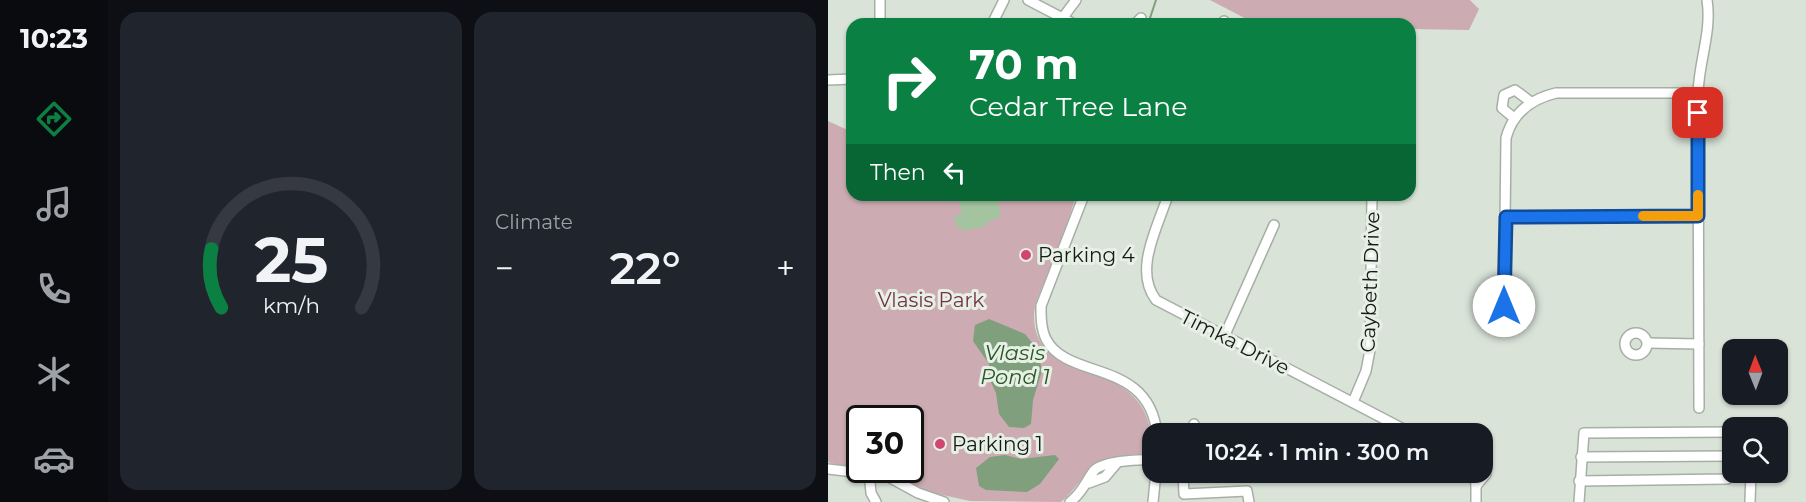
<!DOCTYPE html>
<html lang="en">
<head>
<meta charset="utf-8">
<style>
  body { margin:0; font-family:Montserrat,sans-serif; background:#20242c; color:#f1f3f6; height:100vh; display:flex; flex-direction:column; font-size:22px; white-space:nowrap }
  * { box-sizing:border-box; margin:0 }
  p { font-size:20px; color:#9ea1a6 }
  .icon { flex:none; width:33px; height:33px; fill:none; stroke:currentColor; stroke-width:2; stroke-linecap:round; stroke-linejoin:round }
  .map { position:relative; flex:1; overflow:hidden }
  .sheet { display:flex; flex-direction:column; gap:12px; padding:12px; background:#0d0f14; width:720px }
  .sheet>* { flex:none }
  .guide { position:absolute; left:18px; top:18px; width:570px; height:183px; border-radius:18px; box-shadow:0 2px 4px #0004; background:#0b8043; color:#fff; overflow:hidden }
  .needle { width:39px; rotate:359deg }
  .buttons { position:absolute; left:894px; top:339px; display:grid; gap:12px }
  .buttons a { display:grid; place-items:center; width:66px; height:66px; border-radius:12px; background:#171b24; box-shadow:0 2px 4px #0004; font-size:30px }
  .speed { position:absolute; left:18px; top:405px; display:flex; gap:12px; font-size:30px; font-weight:700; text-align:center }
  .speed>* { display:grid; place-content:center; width:78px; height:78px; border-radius:50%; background:#171b24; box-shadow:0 2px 4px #0004; line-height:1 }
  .speed .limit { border:3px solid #111; border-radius:9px; background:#fff; color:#111 }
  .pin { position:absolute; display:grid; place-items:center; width:51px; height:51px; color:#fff; margin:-26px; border-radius:12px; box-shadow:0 3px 9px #0006 }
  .me { position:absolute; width:66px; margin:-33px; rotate:0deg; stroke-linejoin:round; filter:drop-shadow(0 0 4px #0008) }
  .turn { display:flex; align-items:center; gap:21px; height:126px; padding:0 24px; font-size:27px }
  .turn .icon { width:78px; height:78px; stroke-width:2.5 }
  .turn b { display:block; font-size:42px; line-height:51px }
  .then { display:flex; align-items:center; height:57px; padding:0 24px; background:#0003; gap:12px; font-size:22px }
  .big { font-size:45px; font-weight:600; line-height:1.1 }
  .sheet .tile { flex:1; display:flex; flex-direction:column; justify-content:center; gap:9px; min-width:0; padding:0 21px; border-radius:18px; background:#20242c }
  .sheet .dial { align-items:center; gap:0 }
  .dial svg { height:156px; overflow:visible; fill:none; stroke:#363941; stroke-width:7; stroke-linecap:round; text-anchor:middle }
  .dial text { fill:#f1f3f6; stroke:none }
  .heat { display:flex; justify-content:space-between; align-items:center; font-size:33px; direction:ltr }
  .sheet .tiles { flex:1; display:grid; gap:12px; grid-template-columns:repeat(2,1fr) }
  .trip { position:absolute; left:314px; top:423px; width:351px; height:60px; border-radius:18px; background:#171b24; box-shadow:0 2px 4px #0004; font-weight:600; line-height:60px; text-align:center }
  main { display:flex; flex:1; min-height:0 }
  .menu { display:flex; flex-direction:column; width:108px; justify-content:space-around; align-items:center; background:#090b0e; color:#9ea1a6 }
  .menu .icon { width:42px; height:42px }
  .menu .active { color:#0b8043 }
  .menu b { font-size:27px; color:#f1f3f6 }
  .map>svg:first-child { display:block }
  .green { fill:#ccacb2 }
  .water { fill:#809f7c }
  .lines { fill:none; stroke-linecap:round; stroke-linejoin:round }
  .stream { stroke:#809f7c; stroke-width:2 }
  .building { fill:#a3c49f }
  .minor-casing { stroke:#a6afa5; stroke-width:12 }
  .minor { stroke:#fff; stroke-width:9 }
  .route-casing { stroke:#114b97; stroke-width:15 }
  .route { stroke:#1a73e8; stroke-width:10 }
  .slow { stroke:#f59e0b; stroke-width:10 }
  .poi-dot { fill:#d24572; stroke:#e6f0e5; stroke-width:2 }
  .labels { text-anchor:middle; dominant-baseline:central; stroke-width:6; stroke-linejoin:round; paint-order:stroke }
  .poi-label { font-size:20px; fill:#171a16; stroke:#e6f0e5; text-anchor:start }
  .street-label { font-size:20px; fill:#171a16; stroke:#e6f0e5 }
  .park-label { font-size:20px; fill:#753446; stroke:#e6f0e5 }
  .water-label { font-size:21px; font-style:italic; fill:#2a5725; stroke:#e6f0e5 }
</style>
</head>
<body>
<main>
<nav class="menu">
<b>10:23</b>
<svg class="icon active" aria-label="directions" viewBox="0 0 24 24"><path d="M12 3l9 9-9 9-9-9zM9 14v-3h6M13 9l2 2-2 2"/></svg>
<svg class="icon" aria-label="music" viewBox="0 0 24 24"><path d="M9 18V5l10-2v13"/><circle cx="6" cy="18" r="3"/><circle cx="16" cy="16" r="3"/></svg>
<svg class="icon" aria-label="phone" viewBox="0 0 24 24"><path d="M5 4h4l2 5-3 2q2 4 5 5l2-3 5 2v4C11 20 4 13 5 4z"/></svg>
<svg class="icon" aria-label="climate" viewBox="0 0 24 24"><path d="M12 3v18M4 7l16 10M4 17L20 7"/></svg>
<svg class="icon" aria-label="car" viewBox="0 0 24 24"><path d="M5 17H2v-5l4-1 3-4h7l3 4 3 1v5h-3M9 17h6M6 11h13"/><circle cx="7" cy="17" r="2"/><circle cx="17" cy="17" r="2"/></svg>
</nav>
<section class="sheet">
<div class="tiles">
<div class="tile dial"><svg viewBox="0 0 100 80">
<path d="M14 69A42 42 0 1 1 86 69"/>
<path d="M14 69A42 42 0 0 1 9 39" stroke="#0b8043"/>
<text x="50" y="56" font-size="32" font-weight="700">25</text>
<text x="50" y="72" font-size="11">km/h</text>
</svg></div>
<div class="tile"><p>Climate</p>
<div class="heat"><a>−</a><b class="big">22°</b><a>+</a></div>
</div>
</div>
</section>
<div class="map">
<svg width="978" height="502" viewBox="0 0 978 502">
  <rect width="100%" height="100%" fill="#d9e3d8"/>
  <!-- green -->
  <g class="green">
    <polygon points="382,0 642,0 651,9 641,30 582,29 582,24 428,24"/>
    <path d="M0,121L24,132V195H248C241,218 234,242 225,264C218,281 207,297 206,315C205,392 325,348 324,450L320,454C307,454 279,456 269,464C256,472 247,491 233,502L142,501L101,492L58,470H82V418H32L31,466H14L0,462Z"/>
  </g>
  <!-- water -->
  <g class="water">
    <polygon points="161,319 197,334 210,350 214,371 205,400 203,424 196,428 181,427 171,414 168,393 161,378 161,364 145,341 147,325"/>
    <polygon points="177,455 193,459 227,455 231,459 212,484 199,492 158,490 151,486 148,468 162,457"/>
  </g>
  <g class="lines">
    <!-- stream -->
    <polyline class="stream" points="320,24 328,0"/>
  </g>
  <!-- building -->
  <g class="building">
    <polygon points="130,195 168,195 173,216 158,223 158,226 134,231 133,227 129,228 126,216 134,215"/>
    <polygon points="82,440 97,454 87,466 82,462"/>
  </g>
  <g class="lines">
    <defs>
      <g id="minor">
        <polyline points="52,0 52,24"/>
        <polyline points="200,0 246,24"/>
        <polyline points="164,24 176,0"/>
        <polyline points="230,24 248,0"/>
        <polyline points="307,24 313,18"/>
        <polyline points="395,24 396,21"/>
        <polyline points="0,80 24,79"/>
        <polyline points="686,118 674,108 676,95 687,90 703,102"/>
        <path d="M256,195L213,306C213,317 213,329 218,339C239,381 321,358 329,434"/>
        <path d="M340,195C330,227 305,270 328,300L585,434"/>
        <polyline points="678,217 870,216"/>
        <circle cx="677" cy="317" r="11"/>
        <path d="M676,306L678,138C685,112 703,99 728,93H870"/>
        <circle cx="808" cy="344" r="11"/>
        <polyline points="396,337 446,225"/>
        <polyline points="820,343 871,344"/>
        <polyline points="525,402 538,371 542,350 544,195"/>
        <path d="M871,408L870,93C871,61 884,31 879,0"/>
        <polyline points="363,434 366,424"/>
        <polyline points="753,457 904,456"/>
        <polyline points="0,469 59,476 90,493 116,502"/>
        <polyline points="41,472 43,493 48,502"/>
        <polyline points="355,472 356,494 419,491 421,502"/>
        <polyline points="643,472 648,483 648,502"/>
        <polyline points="751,481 899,479 903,456"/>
        <polyline points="261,483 277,477 288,464"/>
        <polyline points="648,486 658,474 654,463"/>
        <path d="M242,502C254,493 257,483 265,472C272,461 311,459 324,460"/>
        <polyline points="325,502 328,472"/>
        <polyline points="751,502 756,433 904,432"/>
        <polyline points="922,502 923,472"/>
      </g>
    </defs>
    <!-- minor casing -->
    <use href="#minor" class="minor-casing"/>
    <!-- minor -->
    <use href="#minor" class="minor"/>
  </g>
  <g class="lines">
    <defs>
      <polyline id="route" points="676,306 678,217 870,216 870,113"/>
    </defs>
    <!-- route casing -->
    <use href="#route" class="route-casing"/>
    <!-- route -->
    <use href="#route" class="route"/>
    <!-- slow -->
    <polyline class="slow" points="815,216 870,216 870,195"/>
  </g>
  <!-- markers -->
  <g class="poi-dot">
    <circle cx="198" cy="255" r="6"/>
    <circle cx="112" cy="444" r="6"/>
  </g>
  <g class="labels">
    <!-- poi labels -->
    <g class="poi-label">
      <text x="210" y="255">Parking 4</text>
      <text x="124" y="444">Parking 1</text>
    </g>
    <!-- street labels -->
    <g class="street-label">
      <text transform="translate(542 282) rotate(-88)">Caybeth Drive</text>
      <text transform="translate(407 342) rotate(27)">Timka Drive</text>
    </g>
    <!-- park labels -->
    <g class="park-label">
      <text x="103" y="300">Vlasis Park</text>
    </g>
    <!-- water labels -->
    <g class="water-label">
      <text x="187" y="352">Vlasis<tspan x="187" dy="24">Pond 1</tspan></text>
    </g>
  </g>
</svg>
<div class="buttons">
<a><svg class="needle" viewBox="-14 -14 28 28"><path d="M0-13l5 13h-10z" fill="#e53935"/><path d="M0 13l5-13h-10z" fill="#9ea1a6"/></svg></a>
<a><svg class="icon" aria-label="search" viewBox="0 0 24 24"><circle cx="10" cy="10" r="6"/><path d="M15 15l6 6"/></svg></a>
</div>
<div class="speed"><div class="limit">30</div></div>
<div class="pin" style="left:870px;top:113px;background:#d93025"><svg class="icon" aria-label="arrive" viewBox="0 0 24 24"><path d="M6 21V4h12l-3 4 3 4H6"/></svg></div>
<svg class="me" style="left:676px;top:306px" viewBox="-20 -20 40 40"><circle r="19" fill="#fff"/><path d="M0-13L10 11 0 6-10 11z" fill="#1a73e8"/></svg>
<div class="trip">10:24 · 1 min · 300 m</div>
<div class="guide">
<div class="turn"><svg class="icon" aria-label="right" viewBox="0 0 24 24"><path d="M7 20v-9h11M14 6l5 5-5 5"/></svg><div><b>70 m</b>Cedar Tree Lane</div></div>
<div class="then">Then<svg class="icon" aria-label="left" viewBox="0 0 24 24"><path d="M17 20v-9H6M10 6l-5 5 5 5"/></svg></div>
</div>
</div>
</main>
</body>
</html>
